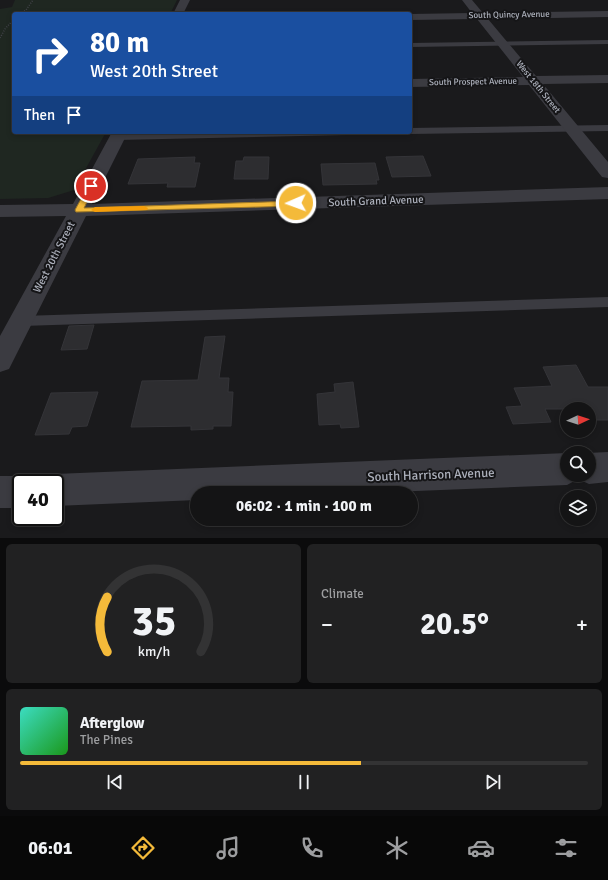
<!DOCTYPE html>
<html lang="en">
<head>
<meta charset="utf-8">
<style>
  body { margin:0; font-family:Signika,sans-serif; background:#212122; color:#f1f3f6; height:100vh; display:flex; flex-direction:column; font-size:15px; white-space:nowrap }
  * { box-sizing:border-box; margin:0 }
  p { font-size:13px; color:#9d9ea0 }
  .icon { flex:none; width:22px; height:22px; fill:none; stroke:currentColor; stroke-width:2; stroke-linecap:round; stroke-linejoin:round }
  .map { position:relative; height:538px; overflow:hidden }
  .drawer { display:flex; flex-direction:column; gap:6px; padding:6px; background:#0b0b0c; flex:1 }
  .drawer>* { flex:none }
  .banner { position:absolute; left:12px; top:12px; width:400px; height:122px; border-radius:4px; box-shadow:0 2px 6px #0003,0 0 0 1px #333334; background:#1a4fa0; color:#fff; overflow:hidden }
  .needle { width:26px; rotate:86deg }
  .fabs { position:absolute; left:560px; top:402px; display:grid; gap:8px }
  .fabs a { display:grid; place-items:center; width:36px; height:36px; border-radius:50%; background:#141415; box-shadow:0 2px 6px #0003,0 0 0 1px #333334; font-size:20px }
  .speed { position:absolute; left:12px; top:474px; display:flex; gap:8px; font-size:20px; font-weight:700; text-align:center }
  .speed>* { display:grid; place-content:center; width:52px; height:52px; border-radius:50%; background:#141415; box-shadow:0 2px 6px #0003,0 0 0 1px #333334; line-height:1 }
  .speed .limit { border:2px solid #111; border-radius:6px; background:#fff; color:#111 }
  .pin { position:absolute; display:grid; place-items:center; width:34px; height:34px; color:#fff; margin:-17px; border:2px solid #fff; border-radius:50%; box-shadow:0 1px 4px #0007 }
  .me { position:absolute; width:44px; margin:-22px; rotate:268deg; stroke-linejoin:round; filter:drop-shadow(0 0 3px #0008) }
  .turn { display:flex; align-items:center; gap:14px; height:84px; padding:0 12px; font-size:18px }
  .turn .icon { width:52px; height:52px; stroke-width:2.5 }
  .turn b { display:block; font-size:28px; line-height:34px }
  .then { display:flex; align-items:center; height:38px; padding:0 12px; background:#0003; gap:8px; font-size:15px }
  .big { font-size:30px; font-weight:800; line-height:1.1 }
  .drawer .tile { flex:1; display:flex; flex-direction:column; justify-content:center; gap:6px; min-width:0; padding:0 14px; border-radius:6px; background:#212122 }
  .drawer .dial { align-items:center; gap:0 }
  .dial svg { height:104px; overflow:visible; fill:none; stroke:#333334; stroke-width:7; stroke-linecap:round; text-anchor:middle }
  .dial text { fill:#f1f3f6; stroke:none }
  .song { display:flex; align-items:center; gap:12px }
  .cover { width:48px; height:48px; border-radius:6px; background:linear-gradient(135deg,hsl(170 70% 55%),hsl(120 70% 35%)) }
  .played { height:4px; border-radius:2px; background:linear-gradient(90deg,#f4ba3a 60%,#333334 60%) }
  .keys { display:flex; justify-content:space-around; direction:ltr }
  .heat { display:flex; justify-content:space-between; align-items:center; font-size:22px; direction:ltr }
  .drawer .tiles { flex:1; display:grid; gap:6px; grid-template-columns:1fr 1fr }
  .tile:last-child { grid-column:span 2 }
  .trip { position:absolute; left:190px; top:486px; width:228px; height:40px; border-radius:20px; background:#141415; box-shadow:0 2px 6px #0003,0 0 0 1px #333334; font-weight:800; line-height:40px; text-align:center }
  .tab-bar { display:flex; height:64px; justify-content:space-around; align-items:center; background:#080808; color:#9d9ea0 }
  .tab-bar .icon { width:28px; height:28px }
  .tab-bar .current { color:#f4ba3a }
  .tab-bar b { font-size:18px; color:#f1f3f6 }
  .map>svg:first-child { display:block }
  .green { fill:#1f2721 }
  .building { fill:#2d2d30; stroke:#343438 }
  .lines { fill:none; stroke-linecap:round; stroke-linejoin:round }
  .path { stroke:#414248; stroke-width:1.5; stroke-dasharray:1 1.5; stroke-linecap:butt }
  .service { fill:#3b3b41; fill-rule:evenodd }
  .minor { fill:#3b3b41; fill-rule:evenodd }
  .tertiary { fill:#3b3b41; fill-rule:evenodd }
  .route { fill:#f4ba3a; stroke:#9f7926 }
  .slow { fill:#f59e0b }
  .labels { text-anchor:middle; dominant-baseline:central; stroke-width:4; stroke-linejoin:round; paint-order:stroke }
  .far-street-label { font-size:9px; fill:#acb0bb; stroke:#151517 }
  .street-label { font-size:11px; fill:#acb0bb; stroke:#151517 }
  .near-street-label { font-size:13px; fill:#acb0bb; stroke:#151517 }
</style>
</head>
<body>
<div class="map">
<svg width="608" height="538" viewBox="0 0 608 538">
  <rect width="100%" height="100%" fill="#1a1a1c"/>
  <!-- green -->
  <polygon class="green" points="15,0 177,0 170,14 14,14 14,132 106,132 74,190 48,198 0,199 0,9 12,7"/>
  <!-- building -->
  <g class="building">
    <polygon points="423,156 431,176 392,177 386,157"/>
    <polygon points="195,157 194,163 200,163 195,187 167,187 168,183 128,184 138,159"/>
    <polygon points="244,157 269,157 268,179 234,179 236,161 243,161"/>
    <polygon points="375,163 379,180 376,180 377,184 323,185 321,164"/>
    <polygon points="94,325 87,349 61,350 69,326"/>
    <polygon points="225,336 219,378 229,378 228,392 233,392 231,426 213,426 213,429 191,430 191,426 131,427 142,381 198,380 205,337"/>
    <polygon points="576,365 588,387 608,387 608,420 589,420 589,409 545,409 551,422 513,424 506,407 522,406 514,388 552,386 543,367"/>
    <polygon points="353,382 359,427 341,428 340,424 319,425 317,394 335,392 334,384"/>
    <polygon points="98,392 87,426 72,427 69,434 35,435 51,393"/>
  </g>
  <g class="lines">
    <!-- path -->
    <g class="path">
      <polyline points="20,14 26,10 33,0"/>
      <polyline points="0,38 5,29 14,19"/>
    </g>
    <!-- service -->
    <g class="service">
      <polygon points="608,40 608,44 410,47 410,43"/>
      <polygon points="608,125 608,131 410,134 406,132 410,132 410,128"/>
      <polygon points="227,132 350,132 346,135 117,140 113,137 117,134"/>
      <polygon points="608,297 608,307 22,326 17,325 15,321 17,317 22,316"/>
    </g>
    <!-- minor -->
    <g class="minor">
      <polygon points="462,0 472,0 483,13 608,11 608,17 488,19 536,76 608,75 608,83 543,84 608,162 608,178 602,177 529,85 410,87 410,79 523,77 477,19 410,20 410,14 472,13"/>
      <polygon points="608,452 608,482 589,484 578,479 567,485 366,493 197,493 197,500 55,506 55,483 42,483 44,479 55,474 567,453 567,475 589,475 589,453 588,453"/>
      <polygon points="0,476 21,476 32,481 33,483 21,483 21,508 0,508"/>
    </g>
    <!-- tertiary -->
    <g class="tertiary">
      <polygon points="180,0 190,0 183,14 173,14"/>
      <polygon points="112,132 128,132 92,204 608,187 608,199 86,216 9,369 0,372 0,336 66,216 0,217 0,205 73,204"/>
    </g>
  </g>
  <!-- route -->
  <polygon class="route" points="89,184 91,184 95,186 84,208 296,201 300,203 296,206 76,212 75,210"/>
  <!-- slow -->
  <polygon class="slow" points="144,206 148,208 147,210 95,212 91,210 95,207"/>
  <g class="labels">
    <!-- far-street labels -->
    <g class="far-street-label">
      <text transform="translate(509 15) rotate(-1)">South Quincy Avenue</text>
      <text transform="translate(473 82) rotate(-1)">South Prospect Avenue</text>
      <text transform="translate(538 87) rotate(51)">West 18th Street</text>
    </g>
    <!-- street labels -->
    <g class="street-label">
      <text transform="translate(376 201) rotate(-2)">South Grand Avenue</text>
      <text transform="translate(54 257) rotate(-63)">West 20th Street</text>
    </g>
    <!-- near-street labels -->
    <g class="near-street-label">
      <text transform="translate(431 475) rotate(-2)">South Harrison Avenue</text>
    </g>
  </g>
</svg>
<div class="fabs">
<a><svg class="needle" viewBox="-14 -14 28 28"><path d="M0-13l5 13h-10z" fill="#e53935"/><path d="M0 13l5-13h-10z" fill="#9d9ea0"/></svg></a>
<a><svg class="icon" aria-label="search" viewBox="0 0 24 24"><circle cx="10" cy="10" r="6"/><path d="M15 15l6 6"/></svg></a>
<a><svg class="icon" aria-label="layers" viewBox="0 0 24 24"><path d="M12 4l9 5-9 5-9-5zM3 14l9 5 9-5"/></svg></a>
</div>
<div class="speed"><div class="limit">40</div></div>
<div class="pin" style="left:91px;top:186px;background:#d93025"><svg class="icon" aria-label="arrive" viewBox="0 0 24 24"><path d="M6 21V4h12l-3 4 3 4H6"/></svg></div>
<svg class="me" style="left:296px;top:203px" viewBox="-20 -20 40 40"><circle r="17" fill="#f4ba3a" stroke="#fff" stroke-width="3"/><path d="M0-11L8 9 0 5-8 9z" fill="#fff"/></svg>
<div class="trip">06:02 · 1 min · 100 m</div>
<div class="banner">
<div class="turn"><svg class="icon" aria-label="right" viewBox="0 0 24 24"><path d="M7 20v-9h11M14 6l5 5-5 5"/></svg><div><b>80 m</b>West 20th Street</div></div>
<div class="then">Then<svg class="icon" aria-label="arrive" viewBox="0 0 24 24"><path d="M6 21V4h12l-3 4 3 4H6"/></svg></div>
</div>
</div>
<section class="drawer">
<div class="tiles">
<div class="tile dial"><svg viewBox="0 0 100 80">
<path d="M14 69A42 42 0 1 1 86 69"/>
<path d="M14 69A42 42 0 0 1 14 27" stroke="#f4ba3a"/>
<text x="50" y="56" font-size="32" font-weight="700">35</text>
<text x="50" y="72" font-size="11">km/h</text>
</svg></div>
<div class="tile"><p>Climate</p>
<div class="heat"><a>−</a><b class="big">20.5°</b><a>+</a></div>
</div>
<div class="tile">
<div class="song"><i class="cover"></i><div><b>Afterglow</b><p>The Pines</p></div></div>
<div class="played"></div>
<div class="keys"><svg class="icon" aria-label="previous" viewBox="0 0 24 24"><path d="M18 5L8 12l10 7zM5 5v14"/></svg><svg class="icon" aria-label="pause" viewBox="0 0 24 24"><path d="M8 5v14M16 5v14"/></svg><svg class="icon" aria-label="next" viewBox="0 0 24 24"><path d="M6 5l10 7-10 7zM19 5v14"/></svg></div>
</div>
</div>
</section>
<nav class="tab-bar">
<b>06:01</b>
<svg class="icon current" aria-label="directions" viewBox="0 0 24 24"><path d="M12 3l9 9-9 9-9-9zM9 14v-3h6M13 9l2 2-2 2"/></svg>
<svg class="icon" aria-label="music" viewBox="0 0 24 24"><path d="M9 18V5l10-2v13"/><circle cx="6" cy="18" r="3"/><circle cx="16" cy="16" r="3"/></svg>
<svg class="icon" aria-label="phone" viewBox="0 0 24 24"><path d="M5 4h4l2 5-3 2q2 4 5 5l2-3 5 2v4C11 20 4 13 5 4z"/></svg>
<svg class="icon" aria-label="climate" viewBox="0 0 24 24"><path d="M12 3v18M4 7l16 10M4 17L20 7"/></svg>
<svg class="icon" aria-label="car" viewBox="0 0 24 24"><path d="M5 17H2v-5l4-1 3-4h7l3 4 3 1v5h-3M9 17h6M6 11h13"/><circle cx="7" cy="17" r="2"/><circle cx="17" cy="17" r="2"/></svg>
<svg class="icon" aria-label="filters" viewBox="0 0 24 24"><path d="M4 7h16M4 17h16"/><circle cx="9" cy="7" r="2"/><circle cx="15" cy="17" r="2"/></svg>
</nav>
</body>
</html>
